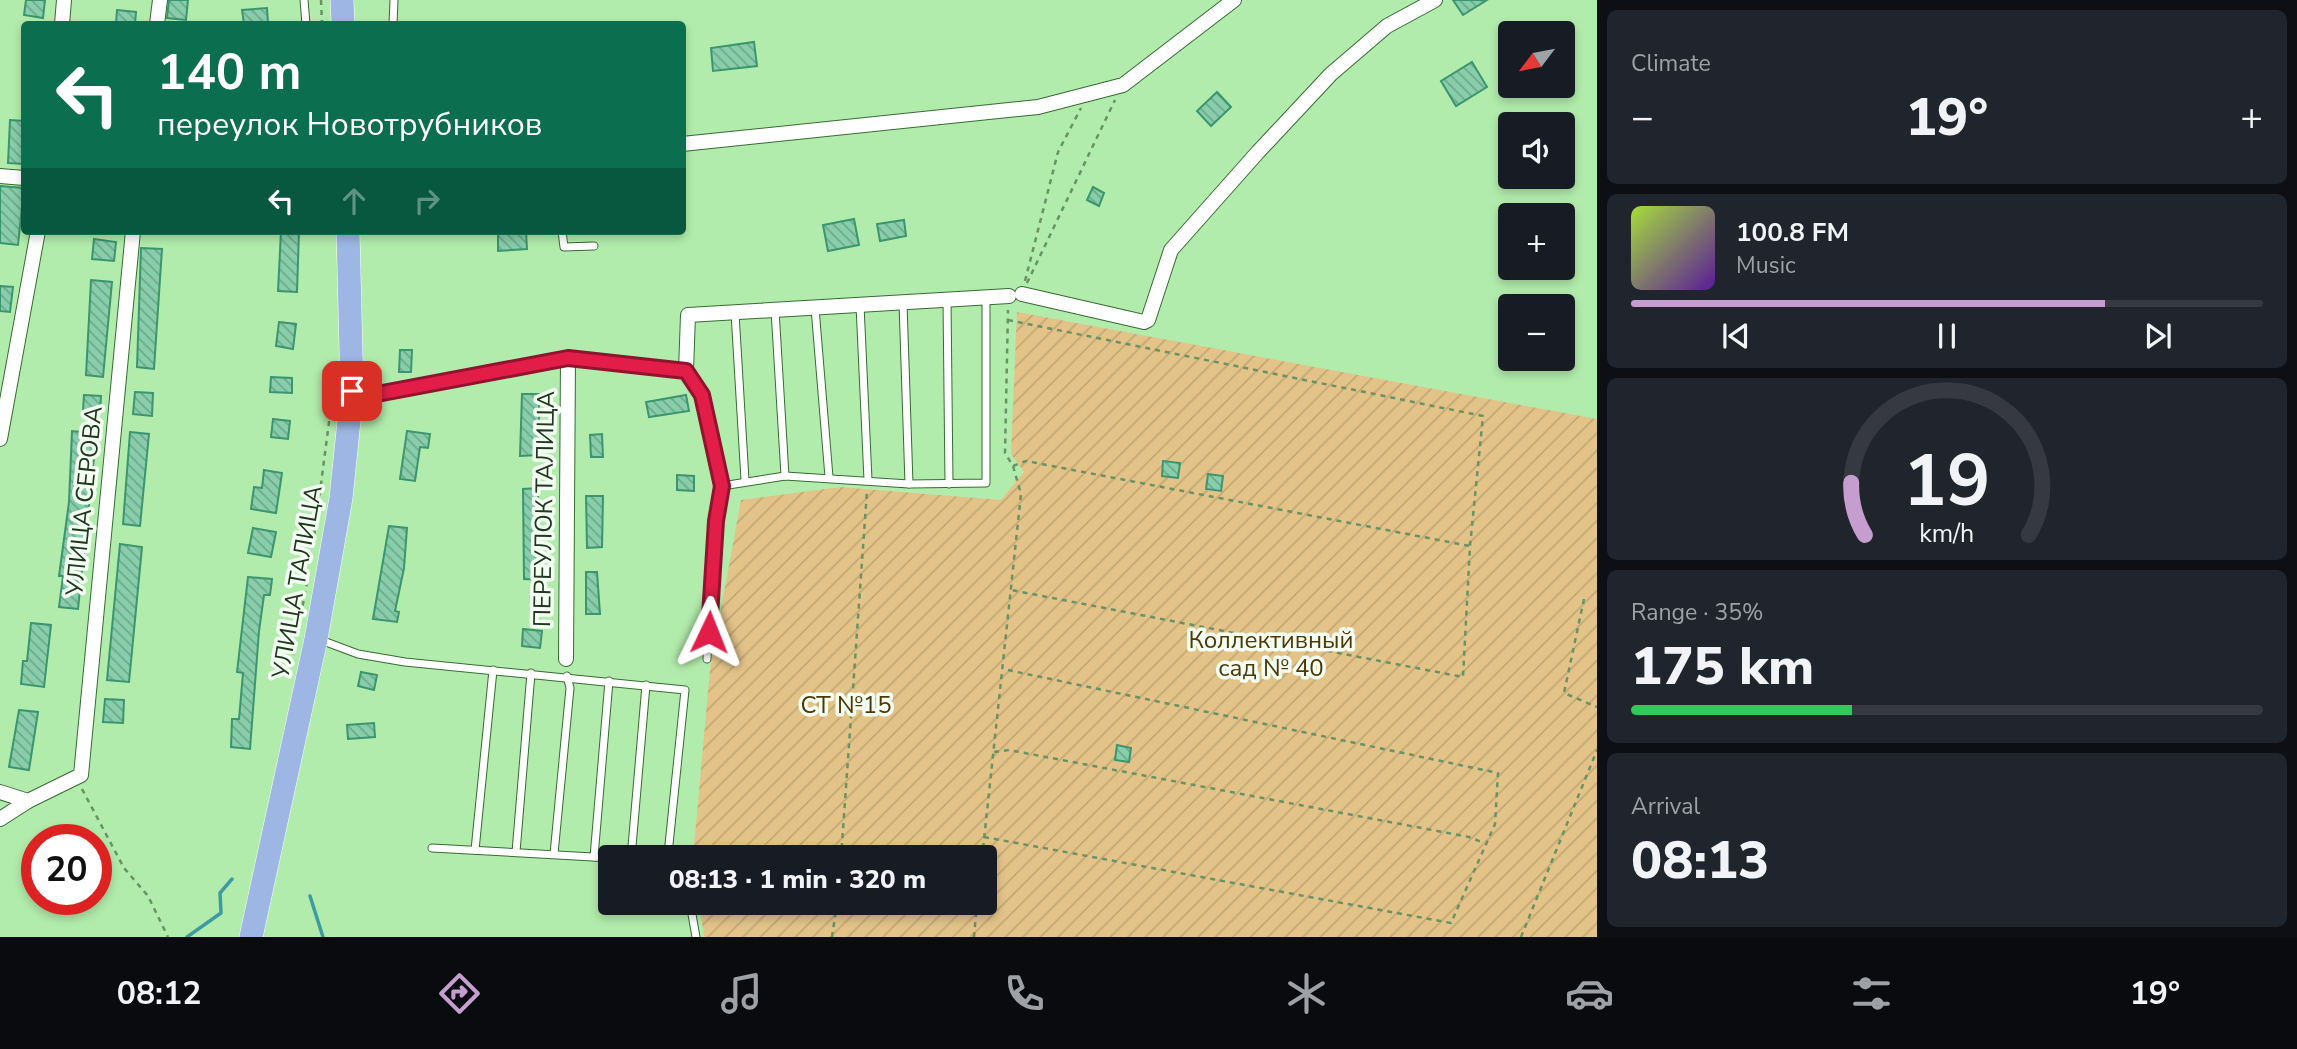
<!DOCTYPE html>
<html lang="en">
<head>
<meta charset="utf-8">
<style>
  body { margin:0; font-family:"Nunito Sans",sans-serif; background:#20242c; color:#f1f3f6; height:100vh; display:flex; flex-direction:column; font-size:26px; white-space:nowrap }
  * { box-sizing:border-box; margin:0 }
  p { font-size:23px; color:#9ea1a6 }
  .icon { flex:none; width:38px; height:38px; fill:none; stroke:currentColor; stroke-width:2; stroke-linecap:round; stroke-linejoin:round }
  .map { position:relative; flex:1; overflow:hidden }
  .sheet { display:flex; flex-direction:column; gap:10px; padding:10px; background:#0d0f14; width:700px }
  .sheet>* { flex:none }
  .guide { position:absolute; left:21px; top:21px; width:665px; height:214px; border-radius:7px; box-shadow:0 4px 10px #0003; background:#0b6e4f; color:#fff; overflow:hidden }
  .needle { width:46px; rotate:238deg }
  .buttons { position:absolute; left:1498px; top:21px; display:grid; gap:14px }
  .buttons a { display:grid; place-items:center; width:77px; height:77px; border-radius:7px; background:#171b24; box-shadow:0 4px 10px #0003; font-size:35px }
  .speed { position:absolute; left:21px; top:824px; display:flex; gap:14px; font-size:35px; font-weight:700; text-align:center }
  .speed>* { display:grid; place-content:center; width:91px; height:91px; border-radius:50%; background:#171b24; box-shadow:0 4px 10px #0003; line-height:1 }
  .speed .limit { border:10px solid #d22; background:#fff; color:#111 }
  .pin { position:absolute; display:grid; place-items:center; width:60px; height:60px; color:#fff; margin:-30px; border-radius:14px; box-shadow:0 4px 10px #0006 }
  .me { position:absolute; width:77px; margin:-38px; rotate:2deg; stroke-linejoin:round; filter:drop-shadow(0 0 5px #0008) }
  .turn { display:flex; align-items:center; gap:24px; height:147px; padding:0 21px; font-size:32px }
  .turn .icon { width:91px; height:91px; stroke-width:2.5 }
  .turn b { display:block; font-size:49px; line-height:60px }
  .lanes { display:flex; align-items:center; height:66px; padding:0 21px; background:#0003; justify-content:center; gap:35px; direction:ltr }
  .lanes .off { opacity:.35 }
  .big { font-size:52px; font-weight:800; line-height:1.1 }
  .sheet .tile { flex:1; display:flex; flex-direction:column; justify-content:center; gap:10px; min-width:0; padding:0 24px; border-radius:10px; background:#20242c }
  .sheet .dial { align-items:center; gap:0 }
  .dial svg { height:182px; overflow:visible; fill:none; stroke:#363941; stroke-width:7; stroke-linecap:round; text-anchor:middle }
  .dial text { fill:#f1f3f6; stroke:none }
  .song { display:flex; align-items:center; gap:21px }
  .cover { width:84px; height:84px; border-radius:10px; background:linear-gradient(135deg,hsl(80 70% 55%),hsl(270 70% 35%)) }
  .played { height:7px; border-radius:4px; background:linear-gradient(90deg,#c59dce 75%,#363941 75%) }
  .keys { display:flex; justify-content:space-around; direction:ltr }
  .heat { display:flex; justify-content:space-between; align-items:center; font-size:38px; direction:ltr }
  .charge { height:10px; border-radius:5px; background:linear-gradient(90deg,#34c759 35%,#363941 0) }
  .trip { position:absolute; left:598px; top:845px; width:399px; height:70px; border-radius:7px; background:#171b24; box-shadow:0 4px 10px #0003; font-weight:800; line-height:70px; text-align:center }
  .dock { display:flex; height:112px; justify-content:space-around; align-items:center; background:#090b0e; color:#9ea1a6 }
  .dock .icon { width:49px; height:49px }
  .dock .on { color:#c59dce }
  .dock b { font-size:32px; color:#f1f3f6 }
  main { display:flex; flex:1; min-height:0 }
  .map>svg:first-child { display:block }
  .garden { fill:url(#garden-furrows) }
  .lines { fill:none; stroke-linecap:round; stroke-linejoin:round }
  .stream { stroke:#3f9ba2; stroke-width:3.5 }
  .building { fill:url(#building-back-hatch); stroke:#3b956f; stroke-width:2 }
  .lane-casing { stroke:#366c32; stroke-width:9 }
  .street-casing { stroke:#366c32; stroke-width:16 }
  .primary-casing { stroke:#fff; stroke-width:24 }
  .path { stroke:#699265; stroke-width:2.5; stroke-dasharray:5 5; stroke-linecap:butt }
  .lane { stroke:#fff; stroke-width:7 }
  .street { stroke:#fff; stroke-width:14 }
  .primary { stroke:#9eb6e3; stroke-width:23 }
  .route-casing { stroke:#92132f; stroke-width:18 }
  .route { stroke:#e11d48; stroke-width:12 }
  .labels { text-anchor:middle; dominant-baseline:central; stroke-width:7; stroke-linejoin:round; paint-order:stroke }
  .street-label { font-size:24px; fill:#20371d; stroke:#f3fff2 }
  .park-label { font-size:24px; fill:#4f3806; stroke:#f3fff2 }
</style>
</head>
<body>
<main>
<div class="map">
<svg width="1597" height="937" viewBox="0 0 1597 937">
  <defs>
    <pattern id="garden-furrows" width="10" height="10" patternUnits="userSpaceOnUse" patternTransform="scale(1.75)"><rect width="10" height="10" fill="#e3c388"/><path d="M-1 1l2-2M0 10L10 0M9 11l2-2" fill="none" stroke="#c2a875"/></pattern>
    <pattern id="building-back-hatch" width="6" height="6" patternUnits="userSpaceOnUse" patternTransform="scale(1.75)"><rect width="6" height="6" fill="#88ceab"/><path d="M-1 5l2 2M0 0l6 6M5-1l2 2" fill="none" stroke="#6fa88b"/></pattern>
  </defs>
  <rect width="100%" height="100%" fill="#b2ecac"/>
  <!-- garden -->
  <polygon class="garden" points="1017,312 1597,419 1597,937 704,937 699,903 985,903 985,858 693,858 710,669 741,500 840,487 1001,500 1024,472 1011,454"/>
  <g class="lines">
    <!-- stream -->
    <g class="stream">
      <polyline points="310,896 323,937"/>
      <polyline points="187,937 221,913 220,893 232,879"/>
    </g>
  </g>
  <!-- building -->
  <g class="building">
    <polygon points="26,0 45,0 43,18 24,15"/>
    <polygon points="169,0 188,0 186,20 167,18"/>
    <polygon points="1453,0 1487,0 1463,15"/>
    <polygon points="267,8 268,24 244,24 242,10"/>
    <polygon points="117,10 136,12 135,24 116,24"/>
    <polygon points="754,42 757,66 713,71 711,48"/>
    <polygon points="1472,62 1487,87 1456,106 1441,81"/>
    <polygon points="1217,92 1231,107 1211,126 1197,111"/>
    <polygon points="10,120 24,121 24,164 8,163"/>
    <polygon points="0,186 24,188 18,245 0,243"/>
    <polygon points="1093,187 1104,193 1099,206 1087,200"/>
    <polygon points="854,219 859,245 828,251 823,225"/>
    <polygon points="904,220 906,236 880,241 877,224"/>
    <polygon points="281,231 299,231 297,292 278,291"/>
    <polygon points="498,231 526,231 527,249 498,251"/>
    <polygon points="94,239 116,242 114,261 92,259"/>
    <polygon points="141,248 162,249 154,369 137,367"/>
    <polygon points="91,280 112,282 103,377 86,375"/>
    <polygon points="0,286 13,287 10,312 0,311"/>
    <polygon points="279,322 296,324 293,349 276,346"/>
    <polygon points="400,350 412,350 411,372 399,372"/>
    <polygon points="271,377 292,378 292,393 270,392"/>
    <polygon points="135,392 153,393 152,416 133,414"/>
    <polygon points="522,394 539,394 539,455 520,456"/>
    <polygon points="84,395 101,396 100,411 83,410"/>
    <polygon points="686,395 689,411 649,417 646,402"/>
    <polygon points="273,419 290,421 288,439 271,437"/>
    <polygon points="81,426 97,428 78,609 59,607 63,576 59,576 69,502 72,431 81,432"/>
    <polygon points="407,431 430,434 428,448 420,447 415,481 400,479"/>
    <polygon points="130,432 149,434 140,526 123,524"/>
    <polygon points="602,434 603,457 591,457 590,435"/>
    <polygon points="1163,461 1180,463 1178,478 1162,476"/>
    <polygon points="264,470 282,473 276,513 251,509 254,487 262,488"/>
    <polygon points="1208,474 1223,476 1221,491 1206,489"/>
    <polygon points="677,475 694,476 694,491 677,490"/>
    <polygon points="538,488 538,563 543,563 543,580 524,579 523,489"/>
    <polygon points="586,496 603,496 602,547 587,548"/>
    <polygon points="389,526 407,528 404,568 395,611 399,612 397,622 373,619"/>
    <polygon points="253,528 276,532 271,557 248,553"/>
    <polygon points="120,544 142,547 129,682 107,680"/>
    <polygon points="586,572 597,572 600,614 586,614"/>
    <polygon points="248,577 272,579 270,595 264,595 259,631 250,749 231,747 232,719 239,719 243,673 237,672"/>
    <polygon points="31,623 51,625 44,687 21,684 23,661 27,661"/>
    <polygon points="523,629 542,631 540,648 522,646"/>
    <polygon points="361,672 377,675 374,690 358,686"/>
    <polygon points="105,699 124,700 123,723 103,722"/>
    <polygon points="19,710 38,712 29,770 9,767"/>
    <polygon points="374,723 375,737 348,739 347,725"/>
    <polygon points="1117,745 1131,748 1129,762 1115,760"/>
  </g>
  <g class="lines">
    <defs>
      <g id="lane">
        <polyline points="304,0 306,24"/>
        <polyline points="393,24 394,0"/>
        <polyline points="562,231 564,247 594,246"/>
        <polyline points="947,300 949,484"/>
        <polyline points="903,303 909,484"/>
        <polyline points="860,305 868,480"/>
        <polyline points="815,308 829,477"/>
        <polyline points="775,310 785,476"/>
        <polyline points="735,313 745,480"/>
        <polyline points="686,371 702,395 722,486 711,578 707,659"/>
        <polyline points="722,486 785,476 909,484 986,483 986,298"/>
        <polyline points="318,639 358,654 405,662 685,690 668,854 671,858"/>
        <polyline points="432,848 611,858"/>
        <polyline points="475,850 493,670"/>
        <polyline points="516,852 531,673"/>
        <polyline points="554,854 570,688 567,676"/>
        <polyline points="594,857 609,681"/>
        <polyline points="631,858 646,685"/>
        <polyline points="690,903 696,937"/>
      </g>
      <g id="street">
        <polyline points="62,24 64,0"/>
        <polyline points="157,24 160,0"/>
        <polyline points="682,144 1038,107 1123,85 1234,0"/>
        <polyline points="0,176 24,178"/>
        <polyline points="1022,294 1144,322 1148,320 1171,250 1258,152 1331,74 1387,26 1435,0"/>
        <polyline points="352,392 377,394 568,358 686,371 688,315 1009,296"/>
        <polyline points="0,439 38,231"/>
        <polyline points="566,659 568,358"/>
        <polyline points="0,792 28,801 81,775 133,231"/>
        <polyline points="0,819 28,801"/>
      </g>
      <g id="primary">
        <polyline points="342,0 343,24"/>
        <polyline points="251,937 316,639 341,498 352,392 348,231"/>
      </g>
    </defs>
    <!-- lane casing -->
    <use href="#lane" class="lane-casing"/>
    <!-- street casing -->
    <use href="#street" class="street-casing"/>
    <!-- primary casing -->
    <use href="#primary" class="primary-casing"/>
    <!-- path -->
    <g class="path">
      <polyline points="321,0 322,24"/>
      <polyline points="1025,281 1058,152 1081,108"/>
      <polyline points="1027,283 1115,100"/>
      <polyline points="1008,320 1483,416 1470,546 1463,677 1011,590"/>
      <polyline points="1013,466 1026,461 1470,546"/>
      <polyline points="313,545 331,407 332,357"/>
      <polyline points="1584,599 1564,693 1597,707"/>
      <polyline points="293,655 307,583"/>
      <polyline points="994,752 1009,750 1469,837 1484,843"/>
      <polyline points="82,789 124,868 148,896 168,937"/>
      <polyline points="984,837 1451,923 1495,824 1498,773 1003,669"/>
      <polyline points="841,858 867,491"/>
      <polyline points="982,858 1021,494 1013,466 1005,453 1008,310"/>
      <polyline points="832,937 837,903"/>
      <polyline points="974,937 977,903"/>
      <polyline points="1521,937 1597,750"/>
    </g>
    <!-- lane -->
    <use href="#lane" class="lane"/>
    <!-- street -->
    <use href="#street" class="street"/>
    <!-- primary -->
    <use href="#primary" class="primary"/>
  </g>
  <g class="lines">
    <defs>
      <polyline id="route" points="352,391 377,394 568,358 686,371 702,395 722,486 716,521 709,632"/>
    </defs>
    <!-- route casing -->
    <use href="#route" class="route-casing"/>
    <!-- route -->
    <use href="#route" class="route"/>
  </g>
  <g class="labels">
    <!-- street labels -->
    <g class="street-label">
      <text transform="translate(84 501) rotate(-84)">УЛИЦА СЕРОВА</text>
      <text transform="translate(544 509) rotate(-89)">ПЕРЕУЛОК ТАЛИЦА</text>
      <text transform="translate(297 582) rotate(-80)">УЛИЦА ТАЛИЦА</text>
    </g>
    <!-- park labels -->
    <g class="park-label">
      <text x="1271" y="640">Коллективный<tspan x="1271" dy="28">сад № 40</tspan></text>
      <text x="846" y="705">СТ №15</text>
    </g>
  </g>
</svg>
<div class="buttons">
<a><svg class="needle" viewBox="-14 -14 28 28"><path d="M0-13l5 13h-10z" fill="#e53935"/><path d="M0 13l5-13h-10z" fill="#9ea1a6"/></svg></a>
<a><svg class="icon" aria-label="sound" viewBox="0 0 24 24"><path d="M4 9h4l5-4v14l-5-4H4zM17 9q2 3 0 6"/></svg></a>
<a>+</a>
<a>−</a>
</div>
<div class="speed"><div class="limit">20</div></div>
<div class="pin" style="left:352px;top:391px;background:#d93025"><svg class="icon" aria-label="arrive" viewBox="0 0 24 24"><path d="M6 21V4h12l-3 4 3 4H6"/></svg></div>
<svg class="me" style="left:709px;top:632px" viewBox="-20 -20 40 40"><path d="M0-17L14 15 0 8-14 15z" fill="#e11d48" stroke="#fff" stroke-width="4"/></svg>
<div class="trip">08:13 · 1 min · 320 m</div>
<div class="guide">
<div class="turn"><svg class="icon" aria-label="left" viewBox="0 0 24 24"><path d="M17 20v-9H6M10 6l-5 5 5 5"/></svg><div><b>140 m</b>переулок Новотрубников</div></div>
<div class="lanes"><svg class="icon" aria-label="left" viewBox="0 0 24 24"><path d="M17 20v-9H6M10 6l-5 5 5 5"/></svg><svg class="icon off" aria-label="ahead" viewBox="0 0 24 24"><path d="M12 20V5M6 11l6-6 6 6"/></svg><svg class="icon off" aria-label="right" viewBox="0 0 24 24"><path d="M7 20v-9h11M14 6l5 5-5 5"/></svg></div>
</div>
</div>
<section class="sheet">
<div class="tile"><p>Climate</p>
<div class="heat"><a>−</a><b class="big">19°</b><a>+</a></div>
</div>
<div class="tile">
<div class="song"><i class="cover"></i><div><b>100.8 FM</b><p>Music</p></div></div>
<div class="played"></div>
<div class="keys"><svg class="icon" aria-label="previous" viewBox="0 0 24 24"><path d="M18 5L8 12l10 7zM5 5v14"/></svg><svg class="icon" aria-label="pause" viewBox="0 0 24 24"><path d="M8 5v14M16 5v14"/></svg><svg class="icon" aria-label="next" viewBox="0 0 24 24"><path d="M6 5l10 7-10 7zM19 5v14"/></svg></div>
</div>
<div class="tile dial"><svg viewBox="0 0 100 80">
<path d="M14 69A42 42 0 1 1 86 69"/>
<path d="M14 69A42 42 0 0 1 8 46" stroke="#c59dce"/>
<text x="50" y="56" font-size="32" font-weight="700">19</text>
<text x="50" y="72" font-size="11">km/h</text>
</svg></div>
<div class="tile"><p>Range · 35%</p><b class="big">175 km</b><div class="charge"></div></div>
<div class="tile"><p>Arrival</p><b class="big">08:13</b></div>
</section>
</main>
<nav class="dock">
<b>08:12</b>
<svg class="icon on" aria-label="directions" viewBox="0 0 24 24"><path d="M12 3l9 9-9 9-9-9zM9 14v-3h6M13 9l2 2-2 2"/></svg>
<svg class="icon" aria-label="music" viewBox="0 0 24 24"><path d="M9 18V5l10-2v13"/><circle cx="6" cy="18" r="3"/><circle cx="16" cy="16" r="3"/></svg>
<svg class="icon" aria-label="phone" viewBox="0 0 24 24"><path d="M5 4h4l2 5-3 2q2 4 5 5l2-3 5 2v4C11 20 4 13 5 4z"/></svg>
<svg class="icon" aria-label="climate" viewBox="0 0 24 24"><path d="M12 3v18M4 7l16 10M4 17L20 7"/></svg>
<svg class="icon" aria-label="car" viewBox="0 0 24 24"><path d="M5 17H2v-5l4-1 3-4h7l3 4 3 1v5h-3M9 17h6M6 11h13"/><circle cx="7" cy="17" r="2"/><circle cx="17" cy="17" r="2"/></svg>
<svg class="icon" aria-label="filters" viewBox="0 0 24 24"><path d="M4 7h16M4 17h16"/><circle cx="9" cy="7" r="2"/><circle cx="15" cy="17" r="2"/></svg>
<b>19°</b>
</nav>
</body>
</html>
